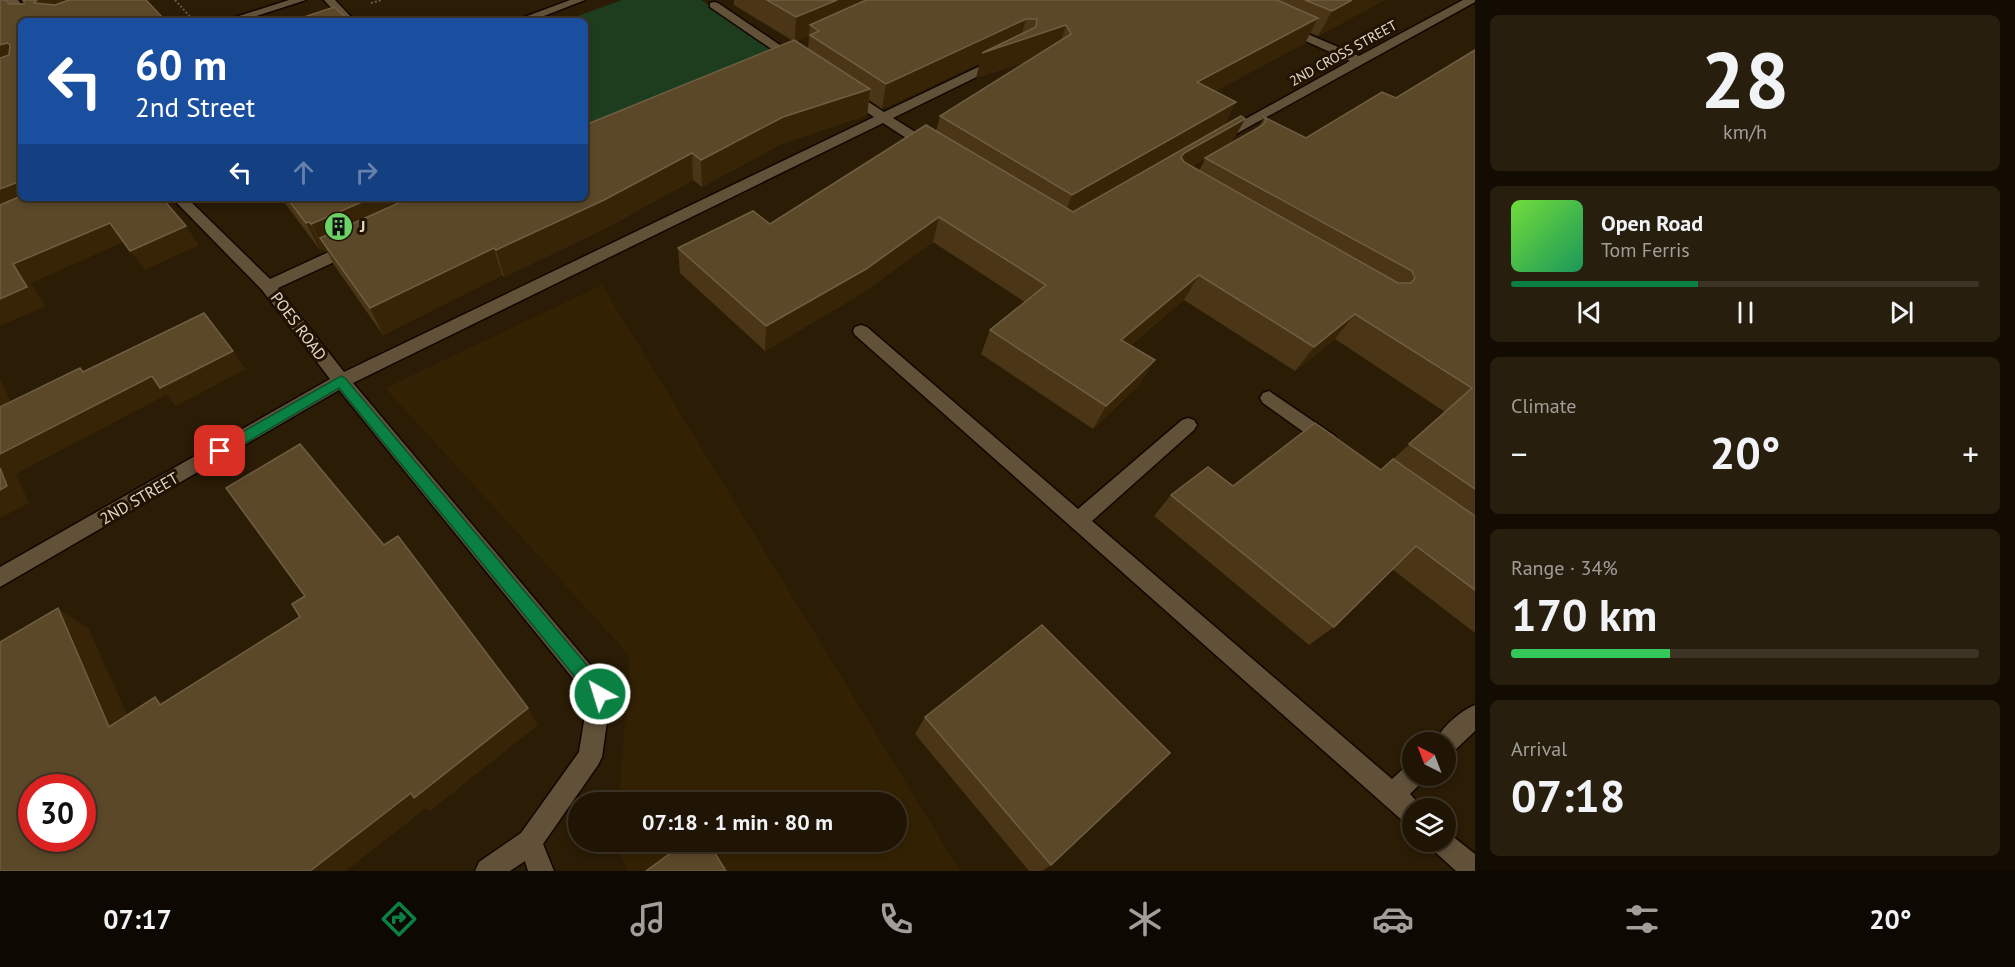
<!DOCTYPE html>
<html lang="en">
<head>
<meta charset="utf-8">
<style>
  body { margin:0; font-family:"PT Sans",sans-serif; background:#281e0e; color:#f1f3f6; height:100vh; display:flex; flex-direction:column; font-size:22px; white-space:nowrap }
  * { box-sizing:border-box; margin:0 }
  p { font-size:20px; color:#a29f9a }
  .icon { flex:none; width:33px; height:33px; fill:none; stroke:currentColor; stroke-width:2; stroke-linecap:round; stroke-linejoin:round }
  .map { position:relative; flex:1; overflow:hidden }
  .details { display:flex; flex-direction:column; gap:15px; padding:15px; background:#120c02; width:540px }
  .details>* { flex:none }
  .banner { position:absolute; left:18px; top:18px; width:570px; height:183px; border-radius:9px; box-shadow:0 3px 9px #0003,0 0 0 2px #3d3426; background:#1a4fa0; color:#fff; overflow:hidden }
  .needle { width:39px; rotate:318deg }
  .buttons { position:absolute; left:1402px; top:732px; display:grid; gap:12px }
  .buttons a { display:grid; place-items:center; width:54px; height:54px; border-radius:50%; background:#201504; box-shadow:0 3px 9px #0003,0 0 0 2px #3d3426; font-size:30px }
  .speed { position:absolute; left:18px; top:774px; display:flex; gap:12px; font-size:30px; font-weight:700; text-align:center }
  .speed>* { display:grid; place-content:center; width:78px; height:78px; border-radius:50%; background:#201504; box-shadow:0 3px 9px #0003,0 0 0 2px #3d3426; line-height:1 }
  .speed .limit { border:9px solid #d22; background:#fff; color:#111 }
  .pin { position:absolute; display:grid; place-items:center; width:51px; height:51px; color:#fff; margin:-26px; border-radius:12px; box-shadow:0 3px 9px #0006 }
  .me { position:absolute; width:66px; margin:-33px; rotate:321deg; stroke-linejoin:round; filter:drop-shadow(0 0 4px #0008) }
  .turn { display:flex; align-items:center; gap:21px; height:126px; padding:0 18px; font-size:27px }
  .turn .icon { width:78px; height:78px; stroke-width:2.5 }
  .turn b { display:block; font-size:42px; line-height:51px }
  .lanes { display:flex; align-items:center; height:57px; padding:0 18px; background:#0003; justify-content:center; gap:30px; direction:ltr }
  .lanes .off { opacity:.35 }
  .big { font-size:45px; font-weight:800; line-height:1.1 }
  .details .widget { flex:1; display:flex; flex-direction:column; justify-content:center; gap:9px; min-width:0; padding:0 21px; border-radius:9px; background:#281e0e }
  .details .dial { align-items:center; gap:0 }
  .dial b { font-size:78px; line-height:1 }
  .song { display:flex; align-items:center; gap:18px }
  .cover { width:72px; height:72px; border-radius:9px; background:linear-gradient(135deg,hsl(100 70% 55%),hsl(150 70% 35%)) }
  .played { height:6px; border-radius:3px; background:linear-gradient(90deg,#0b8043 40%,#3d3426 40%) }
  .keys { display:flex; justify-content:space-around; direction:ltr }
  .heat { display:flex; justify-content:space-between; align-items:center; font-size:33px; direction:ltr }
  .charge { height:9px; border-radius:4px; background:linear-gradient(90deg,#34c759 34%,#3d3426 0) }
  .trip { position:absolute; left:568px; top:792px; width:339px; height:60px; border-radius:30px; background:#201504; box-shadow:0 3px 9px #0003,0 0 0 2px #3d3426; font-weight:800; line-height:60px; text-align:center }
  .tabs { display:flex; height:96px; justify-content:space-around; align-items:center; background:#0d0802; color:#a29f9a }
  .tabs .icon { width:42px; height:42px }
  .tabs .selected { color:#0b8043 }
  .tabs b { font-size:27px; color:#f1f3f6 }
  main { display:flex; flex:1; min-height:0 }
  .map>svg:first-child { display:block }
  .built { fill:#332103 }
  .green { fill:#1e3d1f }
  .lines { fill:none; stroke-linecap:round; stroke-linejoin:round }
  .minor-casing { stroke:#120600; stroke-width:3 }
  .path { stroke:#645844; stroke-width:2; stroke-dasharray:2 2; stroke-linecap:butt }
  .minor { fill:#615139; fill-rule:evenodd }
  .wall { fill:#4a3616; fill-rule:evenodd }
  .shaded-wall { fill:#372407 }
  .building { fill:#5b4829; stroke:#705e42; stroke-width:1.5; fill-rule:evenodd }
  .route { fill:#0b8043; stroke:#07532c; stroke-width:1.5 }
  .labels { text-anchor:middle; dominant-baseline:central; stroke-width:6; stroke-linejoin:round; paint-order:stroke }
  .far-street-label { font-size:14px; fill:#e2d9cb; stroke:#211300 }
  .poi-label { font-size:16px; font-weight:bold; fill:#e2d9cb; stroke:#211300; text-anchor:start }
  .street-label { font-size:16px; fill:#e2d9cb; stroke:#211300 }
</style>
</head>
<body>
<main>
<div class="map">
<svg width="1475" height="871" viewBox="0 0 1475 871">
  <rect width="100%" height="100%" fill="#2a1c05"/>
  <!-- built -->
  <polygon class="built" points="602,285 960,871 628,871 615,842 897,842 897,802 619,802 630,656 385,388"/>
  <!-- green -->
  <polygon class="green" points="622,0 701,0 785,55 585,138 585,21 564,21"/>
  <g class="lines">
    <defs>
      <g id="minor">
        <polygon points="0,0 18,0 35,21 23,21 11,5 0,6"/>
        <polygon points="289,0 306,0 241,21 223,21"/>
        <polygon points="324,0 335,0 355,21 343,21"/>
        <polygon points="570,0 585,0 531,21 514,21"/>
        <polygon points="1463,0 1475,0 1475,2 1225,140 1220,141 1213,137 1350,61 1281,30 1281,26 1289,26 1359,56"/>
        <polygon points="714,2 718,3 802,60 796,64 792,63 710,7 710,3"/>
        <polygon points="999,57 1003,58 1003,64 893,118 936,145 938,148 936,151 926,151 883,123 353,383 608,686 611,694 602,757 598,765 543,844 554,871 528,871 525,861 510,871 475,871 479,862 521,833 579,752 588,697 339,390 0,587 0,567 330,379 262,290 172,198 187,198 270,279 346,244 356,244 358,248 356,252 278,288 344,372 874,117 845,98 843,95 845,92 853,92 884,112"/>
        <polygon points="861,325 867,327 1078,509 1182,420 1188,418 1194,420 1197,425 1194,430 1092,521 1392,779 1405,767 1413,763 1413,776 1425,776 1421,783 1410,794 1423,808 1413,808 1413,825 1404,822 855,335 853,331 855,327"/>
        <polygon points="1269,391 1335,436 1338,441 1335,446 1329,448 1323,446 1263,403 1260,398 1263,393"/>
        <path d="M1475,705V731L1454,751L1446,755V742H1435C1441,728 1460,711 1475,705Z"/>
        <polygon points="1446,831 1475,854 1475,871 1456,871 1434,851 1431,842 1446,842"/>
      </g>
    </defs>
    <!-- minor casing -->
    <use href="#minor" class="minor-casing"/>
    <!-- path -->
    <g class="path">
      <polyline points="175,0 194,21"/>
      <polyline points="371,3 382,0"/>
    </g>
    <!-- minor -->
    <use href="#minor" class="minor"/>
  </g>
  <!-- wall -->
  <g class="wall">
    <path d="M734,0H1384L1318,36L1310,33L1305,43L1215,91L1236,102L1223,126L1245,119L1231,143L1258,128L1264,117L1306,138L1396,98L1475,50V633L1392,569L1334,627L1309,645L1154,516L1171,495L1233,486L1381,470L1445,412L1335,339L1295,371L1184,300L1131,345L1140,384L1093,429L981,354L990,330L1025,302L933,242L862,293L765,351L680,273L678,248L770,224L936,131L940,116L1028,61L976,78L980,63L882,109L869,100L867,115L781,144L702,187L693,180L608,227L504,277L502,275L383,335L334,265L327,251L325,252L323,249L320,250L281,198H585L793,41L734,5ZM809,36L808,49L797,41ZM1205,159L1199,171L1192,167L1199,162Z"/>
    <polygon points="925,717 1051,865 1042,871 1029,871 915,734"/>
  </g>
  <!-- shaded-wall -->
  <g class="shaded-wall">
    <polygon points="35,0 105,0 46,21 34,3"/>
    <polygon points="837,0 890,0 819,31 810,25 809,36 795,42 796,17"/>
    <polygon points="1352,0 1384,0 1318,36 1332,11"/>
    <polygon points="163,18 165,21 152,21"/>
    <polygon points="1318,18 1305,43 1185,108 1197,82"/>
    <polygon points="1026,19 1020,41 1066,25 1058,51 976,78 980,63 882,109 886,84"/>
    <polygon points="7,43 20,62 0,69 0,45"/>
    <polygon points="870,89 867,115 781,144 702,187 701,160 783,117"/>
    <polygon points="1236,102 1222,127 1062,221 1072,195"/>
    <polygon points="1245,119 1231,144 1172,178 1181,157 1184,153"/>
    <polygon points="692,153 693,180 608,227 504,277 496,250"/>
    <polygon points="21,181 21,198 0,216 0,189"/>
    <polygon points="371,198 432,198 320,238 327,251 325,252 311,224"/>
    <polygon points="939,217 933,242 862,293 765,351 766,326"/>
    <polygon points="309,222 323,249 320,250 306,223"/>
    <polygon points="110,223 124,242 31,283 45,306 0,326 0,299 13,264"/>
    <polygon points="186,226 199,245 145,270 130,251"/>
    <polygon points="494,248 502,275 383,335 370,308"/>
    <polygon points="1199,275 1184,300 1108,364 1121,340"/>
    <polygon points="1355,314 1335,339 1295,371 1314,347"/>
    <polygon points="233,351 246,369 176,406 166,395 16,474 29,503 0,518 0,454 152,376"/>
    <polygon points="1155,360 1140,384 1093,429 1106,406"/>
    <polygon points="0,378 21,425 0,406"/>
    <polygon points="58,608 89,629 140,744 109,727"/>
    <polygon points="155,697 183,714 160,705"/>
    <polygon points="528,708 538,725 430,811 426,808 346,871 309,871 411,793"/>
  </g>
  <!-- building -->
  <g class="building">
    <polygon points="0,0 6,0 9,4 24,4 24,1 23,0 37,0 34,3 55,5 69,0 146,0 163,18 152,21 21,21 21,181 0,189 0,58 9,55 10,45 7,43 0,45"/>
    <polygon points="767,0 837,0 796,17"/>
    <polygon points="866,0 1277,0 1318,18 1197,82 1236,102 1072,195 940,116 1071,34 1066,25 982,53 1036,27 1037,19 1026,19 886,84 810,35 819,31 810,25"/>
    <polygon points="1305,0 1352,0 1332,11"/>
    <polygon points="334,7 350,21 292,21"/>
    <polygon points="794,40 870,89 783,117 701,160 692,153 604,200 496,250 494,248 370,308 320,238 410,198 585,198 585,125"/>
    <polygon points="1475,50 1475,489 1409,444 1472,388 1355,314 1314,347 1199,275 1121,340 1155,360 1106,406 990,330 1046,285 939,217 866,269 766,326 678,248 753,211 770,224 926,125 1073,212 1241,116 1245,119 1184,153 1181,157 1184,162 1398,283 1411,283 1415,278 1412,271 1205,158 1263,125 1266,120 1264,117 1306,138 1382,92 1396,98"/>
    <polygon points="21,196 21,198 162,198 186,226 130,251 110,223 13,264 27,287 0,299 0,205"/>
    <polygon points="287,198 371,198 311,224 309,222 306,223"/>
    <polygon points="204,313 233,351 160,388 152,376 0,454 0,406 0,407 80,368 83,372"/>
    <polygon points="1315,423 1381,470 1393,459 1475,516 1475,590 1416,546 1334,627 1171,495 1208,467 1233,486"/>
    <path d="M300,444L384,545L398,536L528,708L414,798L411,793L310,871H0V642L58,608L109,727L155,697L160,705L300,617L292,604L305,596L226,488ZM32,788H82V838H32Z"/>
    <polygon points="0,468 7,486 0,490"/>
    <polygon points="1042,625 1170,753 1051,865 925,717"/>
    <polygon points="686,842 708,842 726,871 646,871"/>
  </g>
  <!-- route -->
  <polygon class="route" points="341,376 345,378 606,688 608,694 606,700 600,702 594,700 339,388 225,455 216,455 214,451 216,447"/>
  <!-- icons -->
  <defs>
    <symbol id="building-disc" viewBox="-11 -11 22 22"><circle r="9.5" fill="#6ad364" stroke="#211300"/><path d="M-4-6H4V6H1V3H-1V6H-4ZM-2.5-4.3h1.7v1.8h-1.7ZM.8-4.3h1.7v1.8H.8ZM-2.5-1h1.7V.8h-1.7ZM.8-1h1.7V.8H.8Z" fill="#111"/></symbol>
  </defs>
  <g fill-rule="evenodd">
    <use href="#building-disc" x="322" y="210" width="33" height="33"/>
  </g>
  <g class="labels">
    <!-- far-street labels -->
    <g class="far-street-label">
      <text transform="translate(1343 53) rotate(-29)">2ND CROSS STREET</text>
    </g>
    <!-- poi labels -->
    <g class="poi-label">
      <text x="360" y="226">J</text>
    </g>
    <!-- street labels -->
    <g class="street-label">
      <text transform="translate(299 326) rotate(53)">POES ROAD</text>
      <text transform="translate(139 498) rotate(-30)">2ND STREET</text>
    </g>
  </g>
</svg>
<div class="buttons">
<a><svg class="needle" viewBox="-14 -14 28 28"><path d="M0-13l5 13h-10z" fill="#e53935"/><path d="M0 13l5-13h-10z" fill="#a29f9a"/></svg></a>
<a><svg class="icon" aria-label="layers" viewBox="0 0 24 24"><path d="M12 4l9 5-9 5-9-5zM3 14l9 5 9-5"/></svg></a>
</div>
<div class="speed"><div class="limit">30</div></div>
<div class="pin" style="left:220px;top:451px;background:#d93025"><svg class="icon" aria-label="arrive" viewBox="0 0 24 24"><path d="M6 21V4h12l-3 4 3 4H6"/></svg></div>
<svg class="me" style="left:600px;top:694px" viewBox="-20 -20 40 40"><circle r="17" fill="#0b8043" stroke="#fff" stroke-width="3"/><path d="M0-11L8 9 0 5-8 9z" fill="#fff"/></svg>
<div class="trip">07:18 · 1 min · 80 m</div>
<div class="banner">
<div class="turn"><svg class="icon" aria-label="left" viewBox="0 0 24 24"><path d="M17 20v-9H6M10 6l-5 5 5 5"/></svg><div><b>60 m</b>2nd Street</div></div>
<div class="lanes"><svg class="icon" aria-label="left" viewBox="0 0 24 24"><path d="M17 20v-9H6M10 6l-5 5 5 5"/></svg><svg class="icon off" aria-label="ahead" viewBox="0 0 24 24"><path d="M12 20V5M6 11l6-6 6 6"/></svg><svg class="icon off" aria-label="right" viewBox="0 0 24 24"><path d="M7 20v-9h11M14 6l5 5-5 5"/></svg></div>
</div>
</div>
<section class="details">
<div class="widget dial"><b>28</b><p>km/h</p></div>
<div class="widget">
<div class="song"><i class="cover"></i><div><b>Open Road</b><p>Tom Ferris</p></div></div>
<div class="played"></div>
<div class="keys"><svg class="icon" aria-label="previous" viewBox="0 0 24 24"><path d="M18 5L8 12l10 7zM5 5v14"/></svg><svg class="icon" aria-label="pause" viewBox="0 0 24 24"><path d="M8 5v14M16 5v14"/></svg><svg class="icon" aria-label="next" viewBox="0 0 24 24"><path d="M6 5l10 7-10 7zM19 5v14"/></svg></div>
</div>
<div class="widget"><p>Climate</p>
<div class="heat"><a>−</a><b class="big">20°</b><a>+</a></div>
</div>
<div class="widget"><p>Range · 34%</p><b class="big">170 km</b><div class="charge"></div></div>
<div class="widget"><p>Arrival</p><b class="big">07:18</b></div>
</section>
</main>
<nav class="tabs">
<b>07:17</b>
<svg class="icon selected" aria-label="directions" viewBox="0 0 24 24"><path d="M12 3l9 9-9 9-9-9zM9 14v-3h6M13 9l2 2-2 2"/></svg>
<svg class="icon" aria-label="music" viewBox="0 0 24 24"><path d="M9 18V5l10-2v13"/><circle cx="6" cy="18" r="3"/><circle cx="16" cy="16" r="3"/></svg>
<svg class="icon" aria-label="phone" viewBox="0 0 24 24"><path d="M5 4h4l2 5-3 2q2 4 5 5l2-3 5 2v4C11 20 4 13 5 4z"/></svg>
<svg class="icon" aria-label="climate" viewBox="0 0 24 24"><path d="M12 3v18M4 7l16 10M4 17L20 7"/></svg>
<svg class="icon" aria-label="car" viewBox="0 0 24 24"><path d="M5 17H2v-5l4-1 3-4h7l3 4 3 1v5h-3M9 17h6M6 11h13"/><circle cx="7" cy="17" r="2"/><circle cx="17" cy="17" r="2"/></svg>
<svg class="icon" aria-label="filters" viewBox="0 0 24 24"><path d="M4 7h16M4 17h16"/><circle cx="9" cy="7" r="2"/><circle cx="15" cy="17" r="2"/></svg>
<b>20°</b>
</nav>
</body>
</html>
